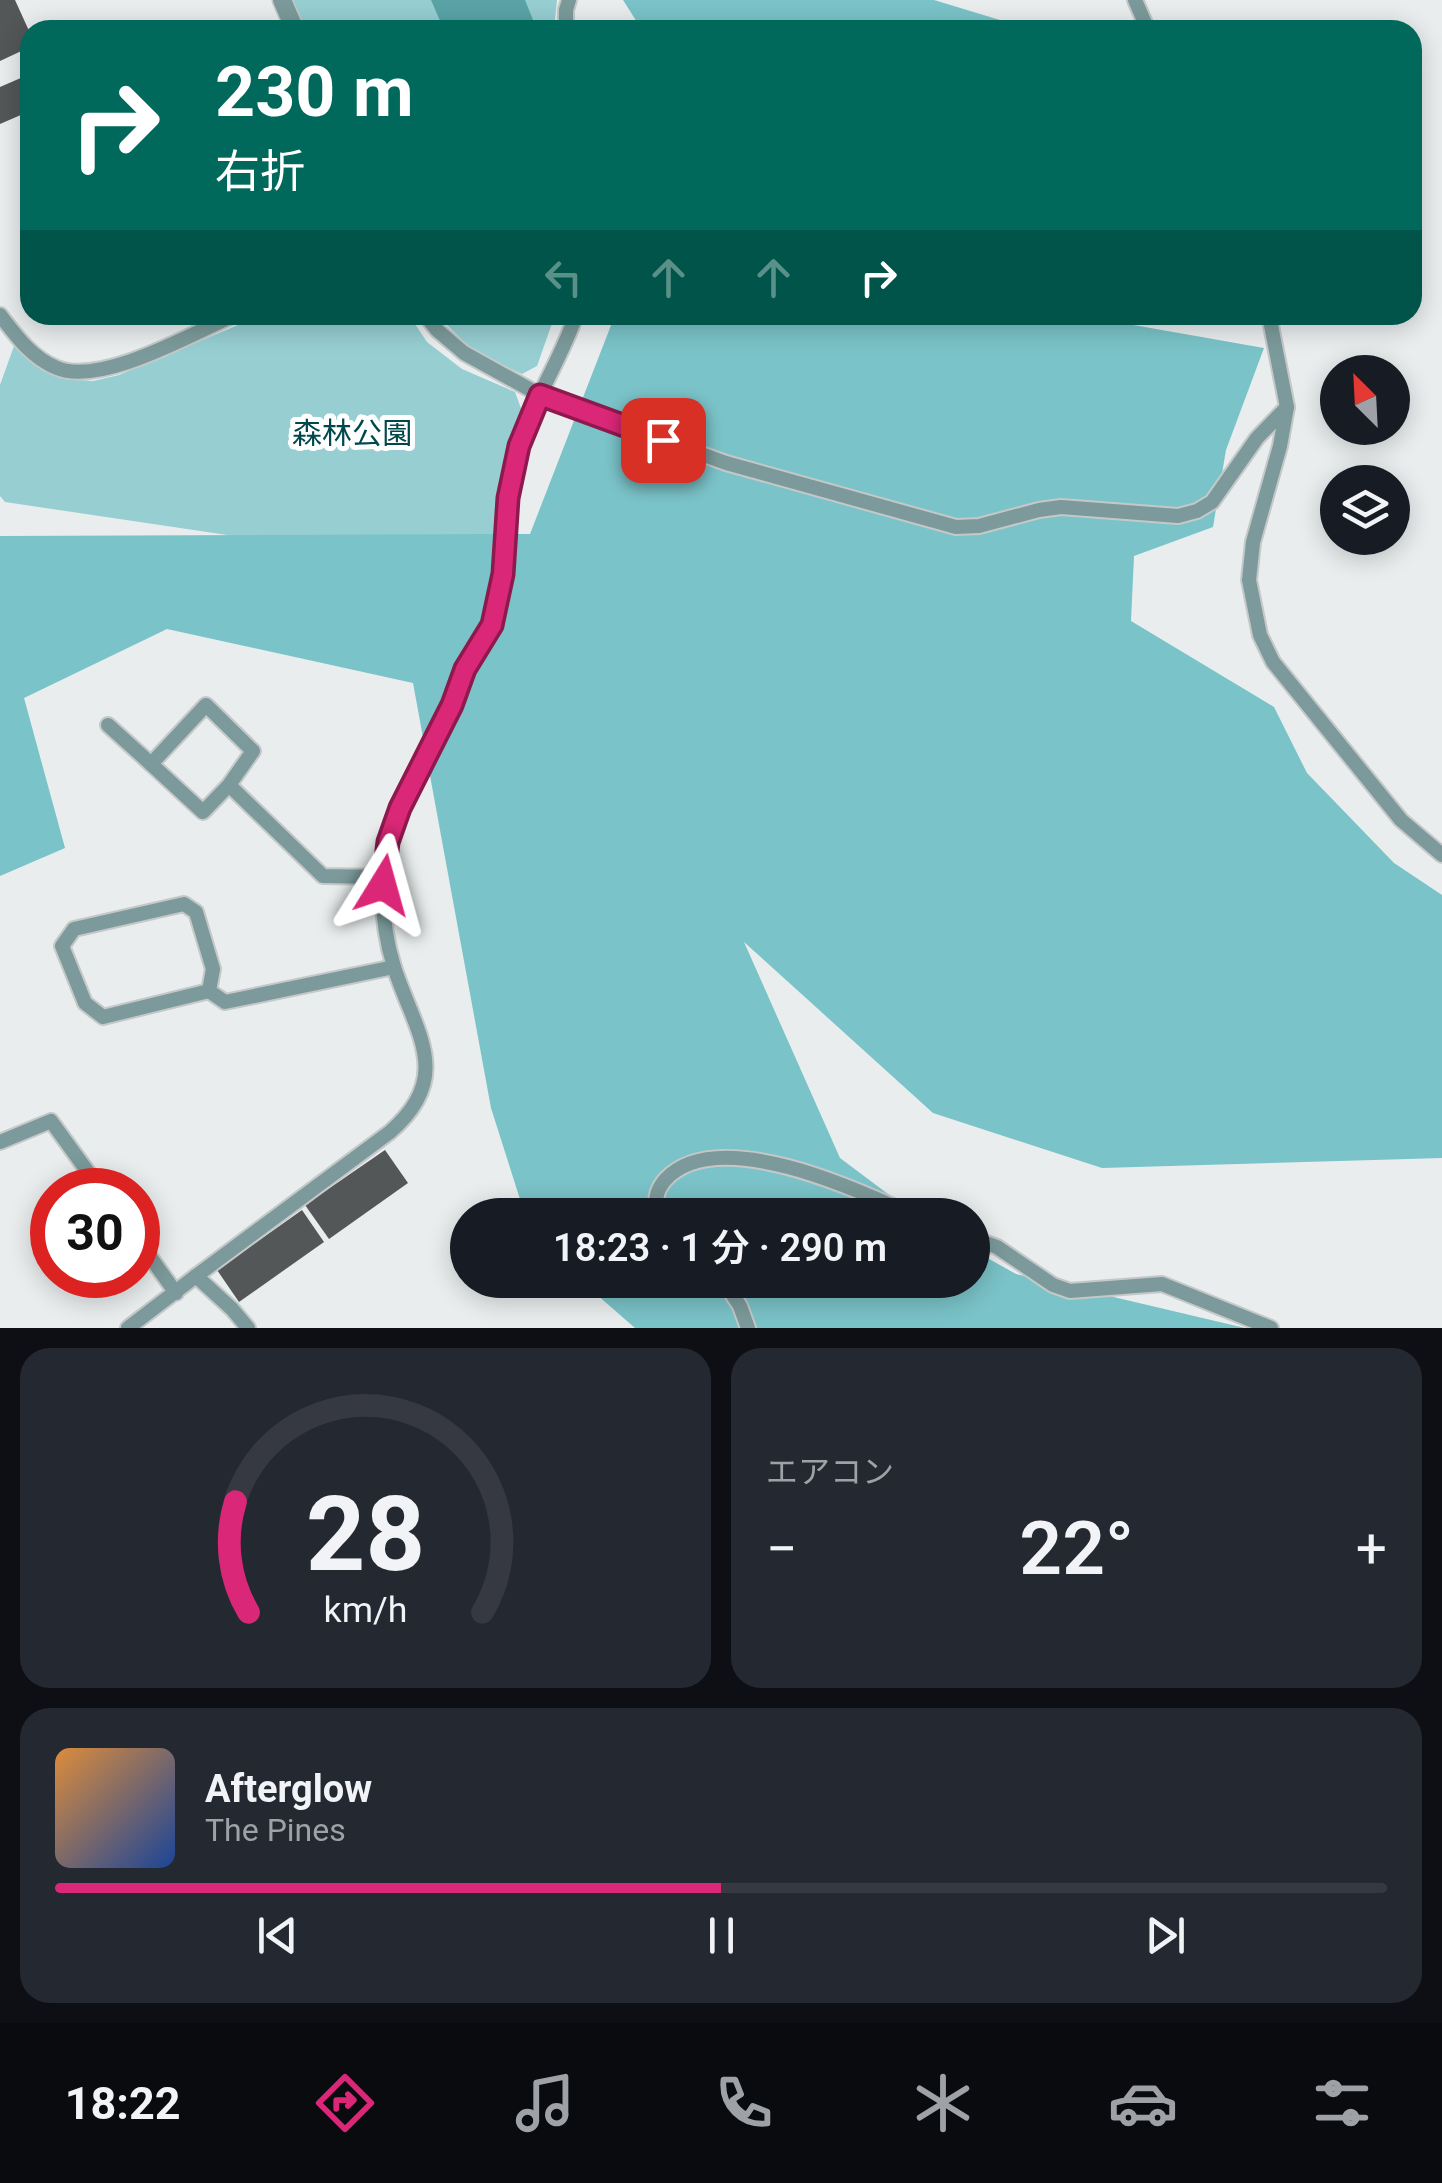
<!DOCTYPE html>
<html lang="ja">
<head>
<meta charset="utf-8">
<style>
  body { margin:0; font-family:Roboto,"Noto Sans JP",sans-serif; background:#242831; color:#f1f3f6; height:100vh; display:flex; flex-direction:column; font-size:38px; white-space:nowrap }
  * { box-sizing:border-box; margin:0 }
  p { font-size:32px; color:#9ea1a6 }
  .icon { flex:none; width:55px; height:55px; fill:none; stroke:currentColor; stroke-width:2; stroke-linecap:round; stroke-linejoin:round }
  .map { position:relative; height:1328px; overflow:hidden }
  .sheet { display:flex; flex-direction:column; gap:20px; padding:20px; background:#0d0f14; flex:1 }
  .sheet>* { flex:none }
  .banner { position:absolute; left:20px; top:20px; width:1402px; height:305px; border-radius:30px; box-shadow:0 5px 25px #0003; background:#00695c; color:#fff; overflow:hidden }
  .needle { width:65px; rotate:336deg }
  .tools { position:absolute; left:1320px; top:355px; display:grid; gap:20px }
  .tools a { display:grid; place-items:center; width:90px; height:90px; border-radius:50%; background:#171b24; box-shadow:0 5px 25px #0003; font-size:50px }
  .speed { position:absolute; left:30px; top:1168px; display:flex; gap:20px; font-size:50px; font-weight:700; text-align:center }
  .speed>* { display:grid; place-content:center; width:130px; height:130px; border-radius:50%; background:#171b24; box-shadow:0 5px 25px #0003; line-height:1 }
  .speed .limit { border:15px solid #d22; background:#fff; color:#111 }
  .pin { position:absolute; display:grid; place-items:center; width:85px; height:85px; color:#fff; margin:-42px; border-radius:20px; box-shadow:0 5px 15px #0006 }
  .me { position:absolute; width:110px; margin:-55px; rotate:8deg; stroke-linejoin:round; filter:drop-shadow(0 0 8px #0008) }
  .turn { display:flex; align-items:center; gap:35px; height:210px; padding:0 30px; font-size:45px }
  .turn .icon { width:130px; height:130px; stroke-width:2.5 }
  .turn b { display:block; font-size:70px; line-height:85px }
  .lanes { display:flex; align-items:center; height:95px; padding:0 30px; background:#0003; justify-content:center; gap:50px; direction:ltr }
  .lanes .off { opacity:.35 }
  .big { font-size:75px; font-weight:600; line-height:1.1 }
  .sheet .card { flex:1; display:flex; flex-direction:column; justify-content:center; gap:15px; min-width:0; padding:0 35px; border-radius:30px; background:#242831 }
  .sheet .dial { align-items:center; gap:0 }
  .dial svg { height:260px; overflow:visible; fill:none; stroke:#363941; stroke-width:7; stroke-linecap:round; text-anchor:middle }
  .dial text { fill:#f1f3f6; stroke:none }
  .song { display:flex; align-items:center; gap:30px }
  .cover { width:120px; height:120px; border-radius:15px; background:linear-gradient(135deg,hsl(30 70% 55%),hsl(220 70% 35%)) }
  .played { height:10px; border-radius:5px; background:linear-gradient(90deg,#db2777 50%,#363941 50%) }
  .keys { display:flex; justify-content:space-around; direction:ltr }
  .heat { display:flex; justify-content:space-between; align-items:center; font-size:55px; direction:ltr }
  .sheet .tiles { flex:1; display:grid; gap:20px; grid-template-columns:1fr 1fr }
  .card:last-child { grid-column:span 2 }
  .trip { position:absolute; left:450px; top:1198px; width:540px; height:100px; border-radius:50px; background:#171b24; box-shadow:0 5px 25px #0003; font-weight:600; line-height:100px; text-align:center }
  .dock { display:flex; height:160px; justify-content:space-around; align-items:center; background:#090b0e; color:#9ea1a6 }
  .dock .icon { width:70px; height:70px }
  .dock .selected { color:#db2777 }
  .dock b { font-size:45px; color:#f1f3f6 }
  .map>svg:first-child { display:block }
  .green { fill:#96ced2 }
  .forest { fill:#7ac3c8 }
  .water { fill:#5aa3a7 }
  .building { fill:#535758 }
  .lines { fill:none; stroke-linecap:round; stroke-linejoin:round }
  .minor-casing { stroke:#c5c8c9; stroke-width:18 }
  .tertiary-casing { stroke:#c5c8c9; stroke-width:21 }
  .minor { stroke:#7c9a9b; stroke-width:14 }
  .tertiary { stroke:#7c9a9b; stroke-width:18 }
  .route-casing { stroke:#8e194d; stroke-width:25 }
  .route { stroke:#db2777; stroke-width:18 }
  .labels { text-anchor:middle; dominant-baseline:central; stroke-width:10; stroke-linejoin:round; paint-order:stroke }
  .park-label { font-size:30px; fill:#00484b; stroke:#fff }
</style>
</head>
<body>
<div class="map">
<svg width="1442" height="1328" viewBox="0 0 1442 1328">
  <rect width="100%" height="100%" fill="#e9edee"/>
  <!-- green -->
  <g class="green">
    <polygon points="290,0 557,0 554,30 304,30"/>
    <polygon points="262,315 409,315 427,342 462,369 515,392 522,411 501,478 490,574 5,502 0,496 0,385 14,346 41,369 66,379 93,381 119,375"/>
    <polygon points="437,315 555,315 537,366 522,374 473,351"/>
  </g>
  <!-- forest -->
  <g class="forest">
    <polygon points="623,0 934,0 1033,30 642,30"/>
    <polygon points="615,315 1129,315 1122,323 1264,348 1226,450 1213,527 1134,556 1131,621 1274,707 1307,773 1394,863 1442,895 1442,1158 1102,1168 933,1113 744,942 840,1158 916,1215 525,1215 491,1108 413,683 167,629 24,698 65,848 0,876 0,536 530,534"/>
    <polygon points="973,1250 1016,1274 1245,1328 635,1328 580,1280 972,1280"/>
  </g>
  <!-- water -->
  <polygon class="water" points="431,0 525,0 537,30 444,30"/>
  <!-- building -->
  <g class="building">
    <polygon points="0,0 15,0 30,33 30,47 0,61"/>
    <polygon points="30,74 30,111 0,124 0,87"/>
    <polygon points="385,1150 408,1183 329,1239 305,1205"/>
    <polygon points="302,1210 324,1242 239,1302 217,1270"/>
  </g>
  <g class="lines">
    <defs>
      <g id="minor">
        <polyline points="1135,0 1148,30"/>
        <polyline points="566,30 566,10 569,0"/>
        <path d="M0,315C16,336 32,358 57,368C101,386 192,334 234,315"/>
        <polyline points="425,315 437,330 464,353 540,395 726,463 956,527 979,526 1039,510 1061,507 1178,516 1197,511 1212,502 1257,438 1287,407"/>
        <polyline points="1269,315 1287,407 1280,446 1253,542 1249,580 1260,635 1273,662 1401,820 1442,855"/>
        <polyline points="108,725 151,764"/>
        <polyline points="229,785 253,751 206,705 151,764 203,812 229,785 323,876 384,877"/>
        <polyline points="209,991 213,969 196,912 184,904 74,929 62,946 85,1003 103,1017 209,991 225,1002 394,967"/>
        <polyline points="0,1142 51,1121 101,1190"/>
        <path d="M661,1215C654,1202 655,1192 665,1180C716,1124 857,1189 912,1215"/>
        <polyline points="972,1238 997,1247 1053,1285 1070,1291 1162,1284 1271,1328"/>
        <polyline points="138,1240 176,1293"/>
        <path d="M196,1276L390,1132C455,1076 415,1032 394,967C386,941 382,912 383,885C385,819 422,766 450,709C456,695 459,679 467,666C475,653 484,641 490,627C507,588 502,541 508,500C510,483 514,464 519,448C532,401 561,360 576,315"/>
        <polyline points="723,1280 740,1306 748,1328"/>
        <polyline points="128,1328 196,1276 232,1309 248,1328"/>
      </g>
      <polyline id="tertiary" points="282,0 295,30"/>
    </defs>
    <!-- minor casing -->
    <use href="#minor" class="minor-casing"/>
    <!-- tertiary casing -->
    <use href="#tertiary" class="tertiary-casing"/>
    <!-- minor -->
    <use href="#minor" class="minor"/>
    <!-- tertiary -->
    <use href="#tertiary" class="tertiary"/>
  </g>
  <g class="lines">
    <defs>
      <polyline id="route" points="383,885 388,842 400,808 452,705 465,669 492,625 503,574 508,498 519,446 540,395 663,440"/>
    </defs>
    <!-- route casing -->
    <use href="#route" class="route-casing"/>
    <!-- route -->
    <use href="#route" class="route"/>
  </g>
  <g class="labels">
    <!-- park labels -->
    <g class="park-label">
      <text x="352" y="433">森林公園</text>
    </g>
  </g>
</svg>
<div class="tools">
<a><svg class="needle" viewBox="-14 -14 28 28"><path d="M0-13l5 13h-10z" fill="#e53935"/><path d="M0 13l5-13h-10z" fill="#9ea1a6"/></svg></a>
<a><svg class="icon" aria-label="layers" viewBox="0 0 24 24"><path d="M12 4l9 5-9 5-9-5zM3 14l9 5 9-5"/></svg></a>
</div>
<div class="speed"><div class="limit">30</div></div>
<div class="pin" style="left:663px;top:440px;background:#d93025"><svg class="icon" aria-label="arrive" viewBox="0 0 24 24"><path d="M6 21V4h12l-3 4 3 4H6"/></svg></div>
<svg class="me" style="left:383px;top:885px" viewBox="-20 -20 40 40"><path d="M0-17L14 15 0 8-14 15z" fill="#db2777" stroke="#fff" stroke-width="4"/></svg>
<div class="trip">18:23 · 1 分 · 290 m</div>
<div class="banner">
<div class="turn"><svg class="icon" aria-label="right" viewBox="0 0 24 24"><path d="M7 20v-9h11M14 6l5 5-5 5"/></svg><div><b>230 m</b>右折</div></div>
<div class="lanes"><svg class="icon off" aria-label="left" viewBox="0 0 24 24"><path d="M17 20v-9H6M10 6l-5 5 5 5"/></svg><svg class="icon off" aria-label="ahead" viewBox="0 0 24 24"><path d="M12 20V5M6 11l6-6 6 6"/></svg><svg class="icon off" aria-label="ahead" viewBox="0 0 24 24"><path d="M12 20V5M6 11l6-6 6 6"/></svg><svg class="icon" aria-label="right" viewBox="0 0 24 24"><path d="M7 20v-9h11M14 6l5 5-5 5"/></svg></div>
</div>
</div>
<section class="sheet">
<div class="tiles">
<div class="card dial"><svg viewBox="0 0 100 80">
<path d="M14 69A42 42 0 1 1 86 69"/>
<path d="M14 69A42 42 0 0 1 10 35" stroke="#db2777"/>
<text x="50" y="56" font-size="32" font-weight="700">28</text>
<text x="50" y="72" font-size="11">km/h</text>
</svg></div>
<div class="card"><p>エアコン</p>
<div class="heat"><a>−</a><b class="big">22°</b><a>+</a></div>
</div>
<div class="card">
<div class="song"><i class="cover"></i><div><b>Afterglow</b><p>The Pines</p></div></div>
<div class="played"></div>
<div class="keys"><svg class="icon" aria-label="previous" viewBox="0 0 24 24"><path d="M18 5L8 12l10 7zM5 5v14"/></svg><svg class="icon" aria-label="pause" viewBox="0 0 24 24"><path d="M8 5v14M16 5v14"/></svg><svg class="icon" aria-label="next" viewBox="0 0 24 24"><path d="M6 5l10 7-10 7zM19 5v14"/></svg></div>
</div>
</div>
</section>
<nav class="dock">
<b>18:22</b>
<svg class="icon selected" aria-label="directions" viewBox="0 0 24 24"><path d="M12 3l9 9-9 9-9-9zM9 14v-3h6M13 9l2 2-2 2"/></svg>
<svg class="icon" aria-label="music" viewBox="0 0 24 24"><path d="M9 18V5l10-2v13"/><circle cx="6" cy="18" r="3"/><circle cx="16" cy="16" r="3"/></svg>
<svg class="icon" aria-label="phone" viewBox="0 0 24 24"><path d="M5 4h4l2 5-3 2q2 4 5 5l2-3 5 2v4C11 20 4 13 5 4z"/></svg>
<svg class="icon" aria-label="climate" viewBox="0 0 24 24"><path d="M12 3v18M4 7l16 10M4 17L20 7"/></svg>
<svg class="icon" aria-label="car" viewBox="0 0 24 24"><path d="M5 17H2v-5l4-1 3-4h7l3 4 3 1v5h-3M9 17h6M6 11h13"/><circle cx="7" cy="17" r="2"/><circle cx="17" cy="17" r="2"/></svg>
<svg class="icon" aria-label="filters" viewBox="0 0 24 24"><path d="M4 7h16M4 17h16"/><circle cx="9" cy="7" r="2"/><circle cx="15" cy="17" r="2"/></svg>
</nav>
</body>
</html>
